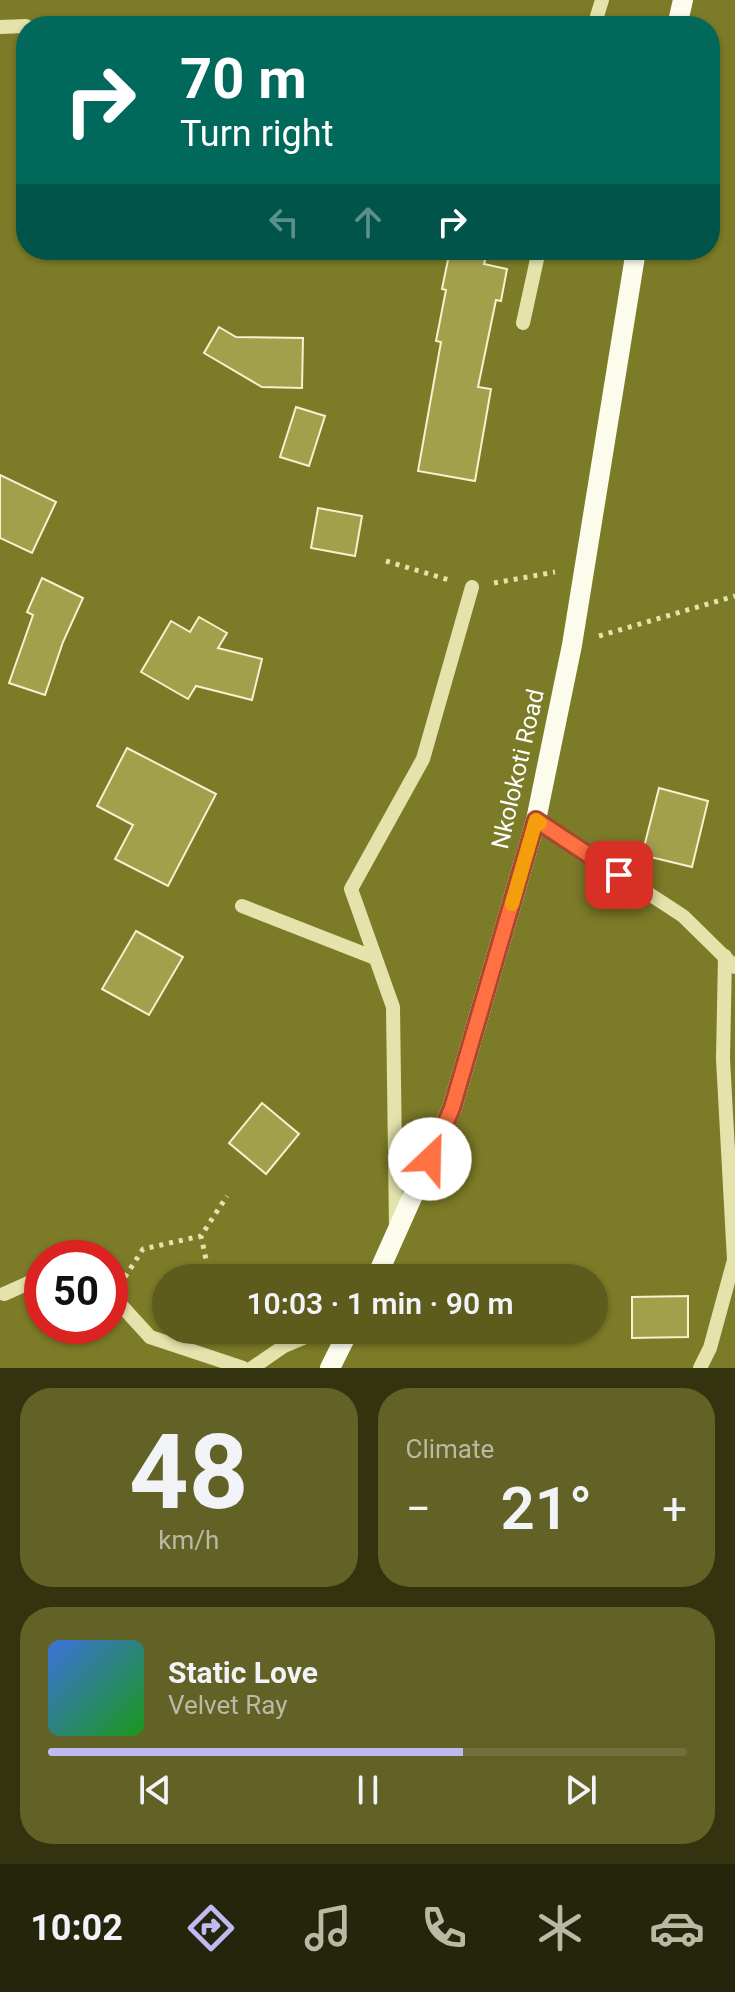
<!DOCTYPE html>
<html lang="en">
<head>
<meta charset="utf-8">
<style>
  body { margin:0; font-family:Roboto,sans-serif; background:#636226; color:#f1f3f6; height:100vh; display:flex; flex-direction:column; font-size:30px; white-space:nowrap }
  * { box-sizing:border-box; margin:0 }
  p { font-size:26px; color:#b9baa4 }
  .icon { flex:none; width:44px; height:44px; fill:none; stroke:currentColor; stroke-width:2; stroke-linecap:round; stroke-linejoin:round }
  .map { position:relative; height:1368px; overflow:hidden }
  .panel { display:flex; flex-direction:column; gap:20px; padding:20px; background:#333310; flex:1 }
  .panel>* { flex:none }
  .banner { position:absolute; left:16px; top:16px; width:704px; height:244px; border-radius:32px; box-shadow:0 2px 6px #0004; background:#00695c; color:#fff; overflow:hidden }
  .speed { position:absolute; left:24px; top:1240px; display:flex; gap:16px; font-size:40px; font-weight:700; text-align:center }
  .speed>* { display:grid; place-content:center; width:104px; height:104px; border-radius:50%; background:#5d5c1d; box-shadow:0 2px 6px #0004; line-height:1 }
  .speed .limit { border:12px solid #d22; background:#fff; color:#111 }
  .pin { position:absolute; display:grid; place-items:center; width:68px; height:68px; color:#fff; margin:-34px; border-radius:16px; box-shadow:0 4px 12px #0006 }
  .me { position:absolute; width:88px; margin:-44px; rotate:24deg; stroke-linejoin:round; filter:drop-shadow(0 0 6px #0008) }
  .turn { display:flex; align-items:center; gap:28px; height:168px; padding:0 32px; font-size:36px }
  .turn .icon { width:104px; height:104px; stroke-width:2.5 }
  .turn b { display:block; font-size:56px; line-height:68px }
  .lanes { display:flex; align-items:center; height:76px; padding:0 32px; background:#0003; justify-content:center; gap:40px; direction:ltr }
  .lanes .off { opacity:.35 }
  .big { font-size:60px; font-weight:600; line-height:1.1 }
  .panel .tile { flex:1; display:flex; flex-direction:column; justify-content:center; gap:12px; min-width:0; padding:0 28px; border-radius:32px; background:#636226 }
  .panel .dial { align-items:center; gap:0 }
  .dial b { font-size:104px; line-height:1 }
  .song { display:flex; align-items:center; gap:24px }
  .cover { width:96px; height:96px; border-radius:12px; background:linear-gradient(135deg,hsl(220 70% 55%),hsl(120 70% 35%)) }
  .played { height:8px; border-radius:4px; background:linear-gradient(90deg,#c0b9f2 65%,#72713b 65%) }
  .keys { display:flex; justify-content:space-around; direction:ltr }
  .heat { display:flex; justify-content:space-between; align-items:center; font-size:44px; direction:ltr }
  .panel .tiles { flex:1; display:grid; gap:20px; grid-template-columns:1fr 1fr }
  .tile:last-child { grid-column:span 2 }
  .trip { position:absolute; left:152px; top:1264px; width:456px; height:80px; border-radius:40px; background:#5d5c1d; box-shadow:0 2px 6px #0004; font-weight:600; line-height:80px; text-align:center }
  .dock { display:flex; height:128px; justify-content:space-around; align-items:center; background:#25250c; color:#b9baa4 }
  .dock .icon { width:56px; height:56px }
  .dock .current { color:#c0b9f2 }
  .dock b { font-size:36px; color:#f1f3f6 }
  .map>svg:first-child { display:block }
  .building { fill:#a3a04c; stroke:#f4f2cf; stroke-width:2 }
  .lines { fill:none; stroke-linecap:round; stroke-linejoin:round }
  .path { stroke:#e4e3ac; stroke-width:5; stroke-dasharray:4 6; stroke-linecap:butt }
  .minor { stroke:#e4e3ac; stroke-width:14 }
  .major { stroke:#fcfcec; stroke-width:20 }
  .route-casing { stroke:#a6492c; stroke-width:20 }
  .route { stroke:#ff7043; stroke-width:14 }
  .slow { stroke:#f59e0b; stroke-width:14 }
  .labels { text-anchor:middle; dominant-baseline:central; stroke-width:8; stroke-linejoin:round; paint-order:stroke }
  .street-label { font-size:24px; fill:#fff; stroke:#7c7b27 }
</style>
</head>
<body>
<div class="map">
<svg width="735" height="1368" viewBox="0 0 735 1368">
  <rect width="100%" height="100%" fill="#7c7b27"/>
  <!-- building -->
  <g class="building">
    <polygon points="450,250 488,250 484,264 507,269 501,301 496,300 478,387 491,389 475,481 418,471 441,342 436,341 446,290 442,289"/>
    <polygon points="219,327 236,337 303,338 302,388 262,387 204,353"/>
    <polygon points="296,407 325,416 309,466 280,457"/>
    <polygon points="0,475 56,502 32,553 0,538"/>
    <polygon points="318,508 362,516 355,556 311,548"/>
    <polygon points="42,578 83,598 63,642 45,695 9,683 33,615 27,612"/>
    <polygon points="199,617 227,633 218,648 262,659 252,700 196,686 188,699 141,672 171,621 190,632"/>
    <polygon points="127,748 216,794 168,886 115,859 133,825 97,806"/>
    <polygon points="659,788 708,801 692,867 642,855"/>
    <polygon points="136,931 183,957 149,1015 102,989"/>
    <polygon points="262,1103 299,1134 266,1174 229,1143"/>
    <polygon points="688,1296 688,1337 632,1338 632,1297"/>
  </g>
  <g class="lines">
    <!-- path -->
    <g class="path">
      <polyline points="386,561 449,580"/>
      <polyline points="494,583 555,572"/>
      <polyline points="599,636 735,596"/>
      <polyline points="125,1277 143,1249 201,1236"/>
      <polyline points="210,1278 201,1236 227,1196"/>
    </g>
    <!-- minor -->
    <g class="minor">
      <polyline points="594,26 602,0"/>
      <polyline points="0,27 26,26"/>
      <polyline points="523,323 539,250"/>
      <polyline points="536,820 683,916 735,967"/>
      <polyline points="242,906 375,958"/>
      <polyline points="396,1227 393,1007 351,889 423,759 472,587"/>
      <polyline points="110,1293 150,1337 243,1368"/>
      <polyline points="4,1294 42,1277"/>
      <polyline points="252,1368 284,1346 322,1330"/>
      <polyline points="700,1368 710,1348 734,1260 723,1059 725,956"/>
    </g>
    <!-- major -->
    <g class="major">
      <polyline points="677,26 683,0"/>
      <polyline points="376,1278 452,1108 536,820 572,645 636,250"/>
      <polyline points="330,1368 349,1330"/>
    </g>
  </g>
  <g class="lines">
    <defs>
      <polyline id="route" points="430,1159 452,1108 536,820 619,875"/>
    </defs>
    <!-- route casing -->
    <use href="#route" class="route-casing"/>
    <!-- route -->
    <use href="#route" class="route"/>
    <!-- slow -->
    <polyline class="slow" points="512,904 536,820 540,823"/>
  </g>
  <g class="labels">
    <!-- street labels -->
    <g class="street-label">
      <text transform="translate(518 769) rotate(-77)">Nkolokoti Road</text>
    </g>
  </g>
</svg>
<div class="speed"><div class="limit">50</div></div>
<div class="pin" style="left:619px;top:875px;background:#d93025"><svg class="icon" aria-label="arrive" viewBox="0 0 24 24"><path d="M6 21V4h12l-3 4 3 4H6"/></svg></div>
<svg class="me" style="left:430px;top:1159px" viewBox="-20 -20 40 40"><circle r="19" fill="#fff"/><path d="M0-13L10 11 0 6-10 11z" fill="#ff7043"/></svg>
<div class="trip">10:03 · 1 min · 90 m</div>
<div class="banner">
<div class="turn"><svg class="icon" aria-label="right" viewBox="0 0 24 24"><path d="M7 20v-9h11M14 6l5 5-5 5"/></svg><div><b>70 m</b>Turn right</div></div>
<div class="lanes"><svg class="icon off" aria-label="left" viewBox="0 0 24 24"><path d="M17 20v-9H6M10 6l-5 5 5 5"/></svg><svg class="icon off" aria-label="ahead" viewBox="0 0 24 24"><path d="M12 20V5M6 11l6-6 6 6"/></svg><svg class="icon" aria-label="right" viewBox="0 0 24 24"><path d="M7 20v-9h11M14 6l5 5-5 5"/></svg></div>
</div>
</div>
<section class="panel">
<div class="tiles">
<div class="tile dial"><b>48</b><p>km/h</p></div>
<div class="tile"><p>Climate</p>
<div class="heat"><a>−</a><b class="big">21°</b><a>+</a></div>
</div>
<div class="tile">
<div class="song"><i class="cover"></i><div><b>Static Love</b><p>Velvet Ray</p></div></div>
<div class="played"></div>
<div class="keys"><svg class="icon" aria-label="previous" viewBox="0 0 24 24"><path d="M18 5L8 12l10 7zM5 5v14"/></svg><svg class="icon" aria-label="pause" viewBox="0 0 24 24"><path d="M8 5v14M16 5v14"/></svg><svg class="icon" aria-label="next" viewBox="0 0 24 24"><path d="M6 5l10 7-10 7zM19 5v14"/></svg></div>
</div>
</div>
</section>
<nav class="dock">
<b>10:02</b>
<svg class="icon current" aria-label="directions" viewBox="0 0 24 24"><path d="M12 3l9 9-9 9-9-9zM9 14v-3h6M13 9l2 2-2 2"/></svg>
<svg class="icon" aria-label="music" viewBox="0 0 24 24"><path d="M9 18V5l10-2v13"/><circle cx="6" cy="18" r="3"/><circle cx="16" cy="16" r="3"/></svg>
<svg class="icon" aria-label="phone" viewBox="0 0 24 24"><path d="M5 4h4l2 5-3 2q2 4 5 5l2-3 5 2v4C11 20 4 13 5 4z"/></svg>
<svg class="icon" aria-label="climate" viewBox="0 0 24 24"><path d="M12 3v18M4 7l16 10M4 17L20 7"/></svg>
<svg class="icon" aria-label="car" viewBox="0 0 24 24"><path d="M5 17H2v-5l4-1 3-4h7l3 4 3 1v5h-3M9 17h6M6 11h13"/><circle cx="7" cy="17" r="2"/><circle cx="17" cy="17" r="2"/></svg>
</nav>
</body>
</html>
